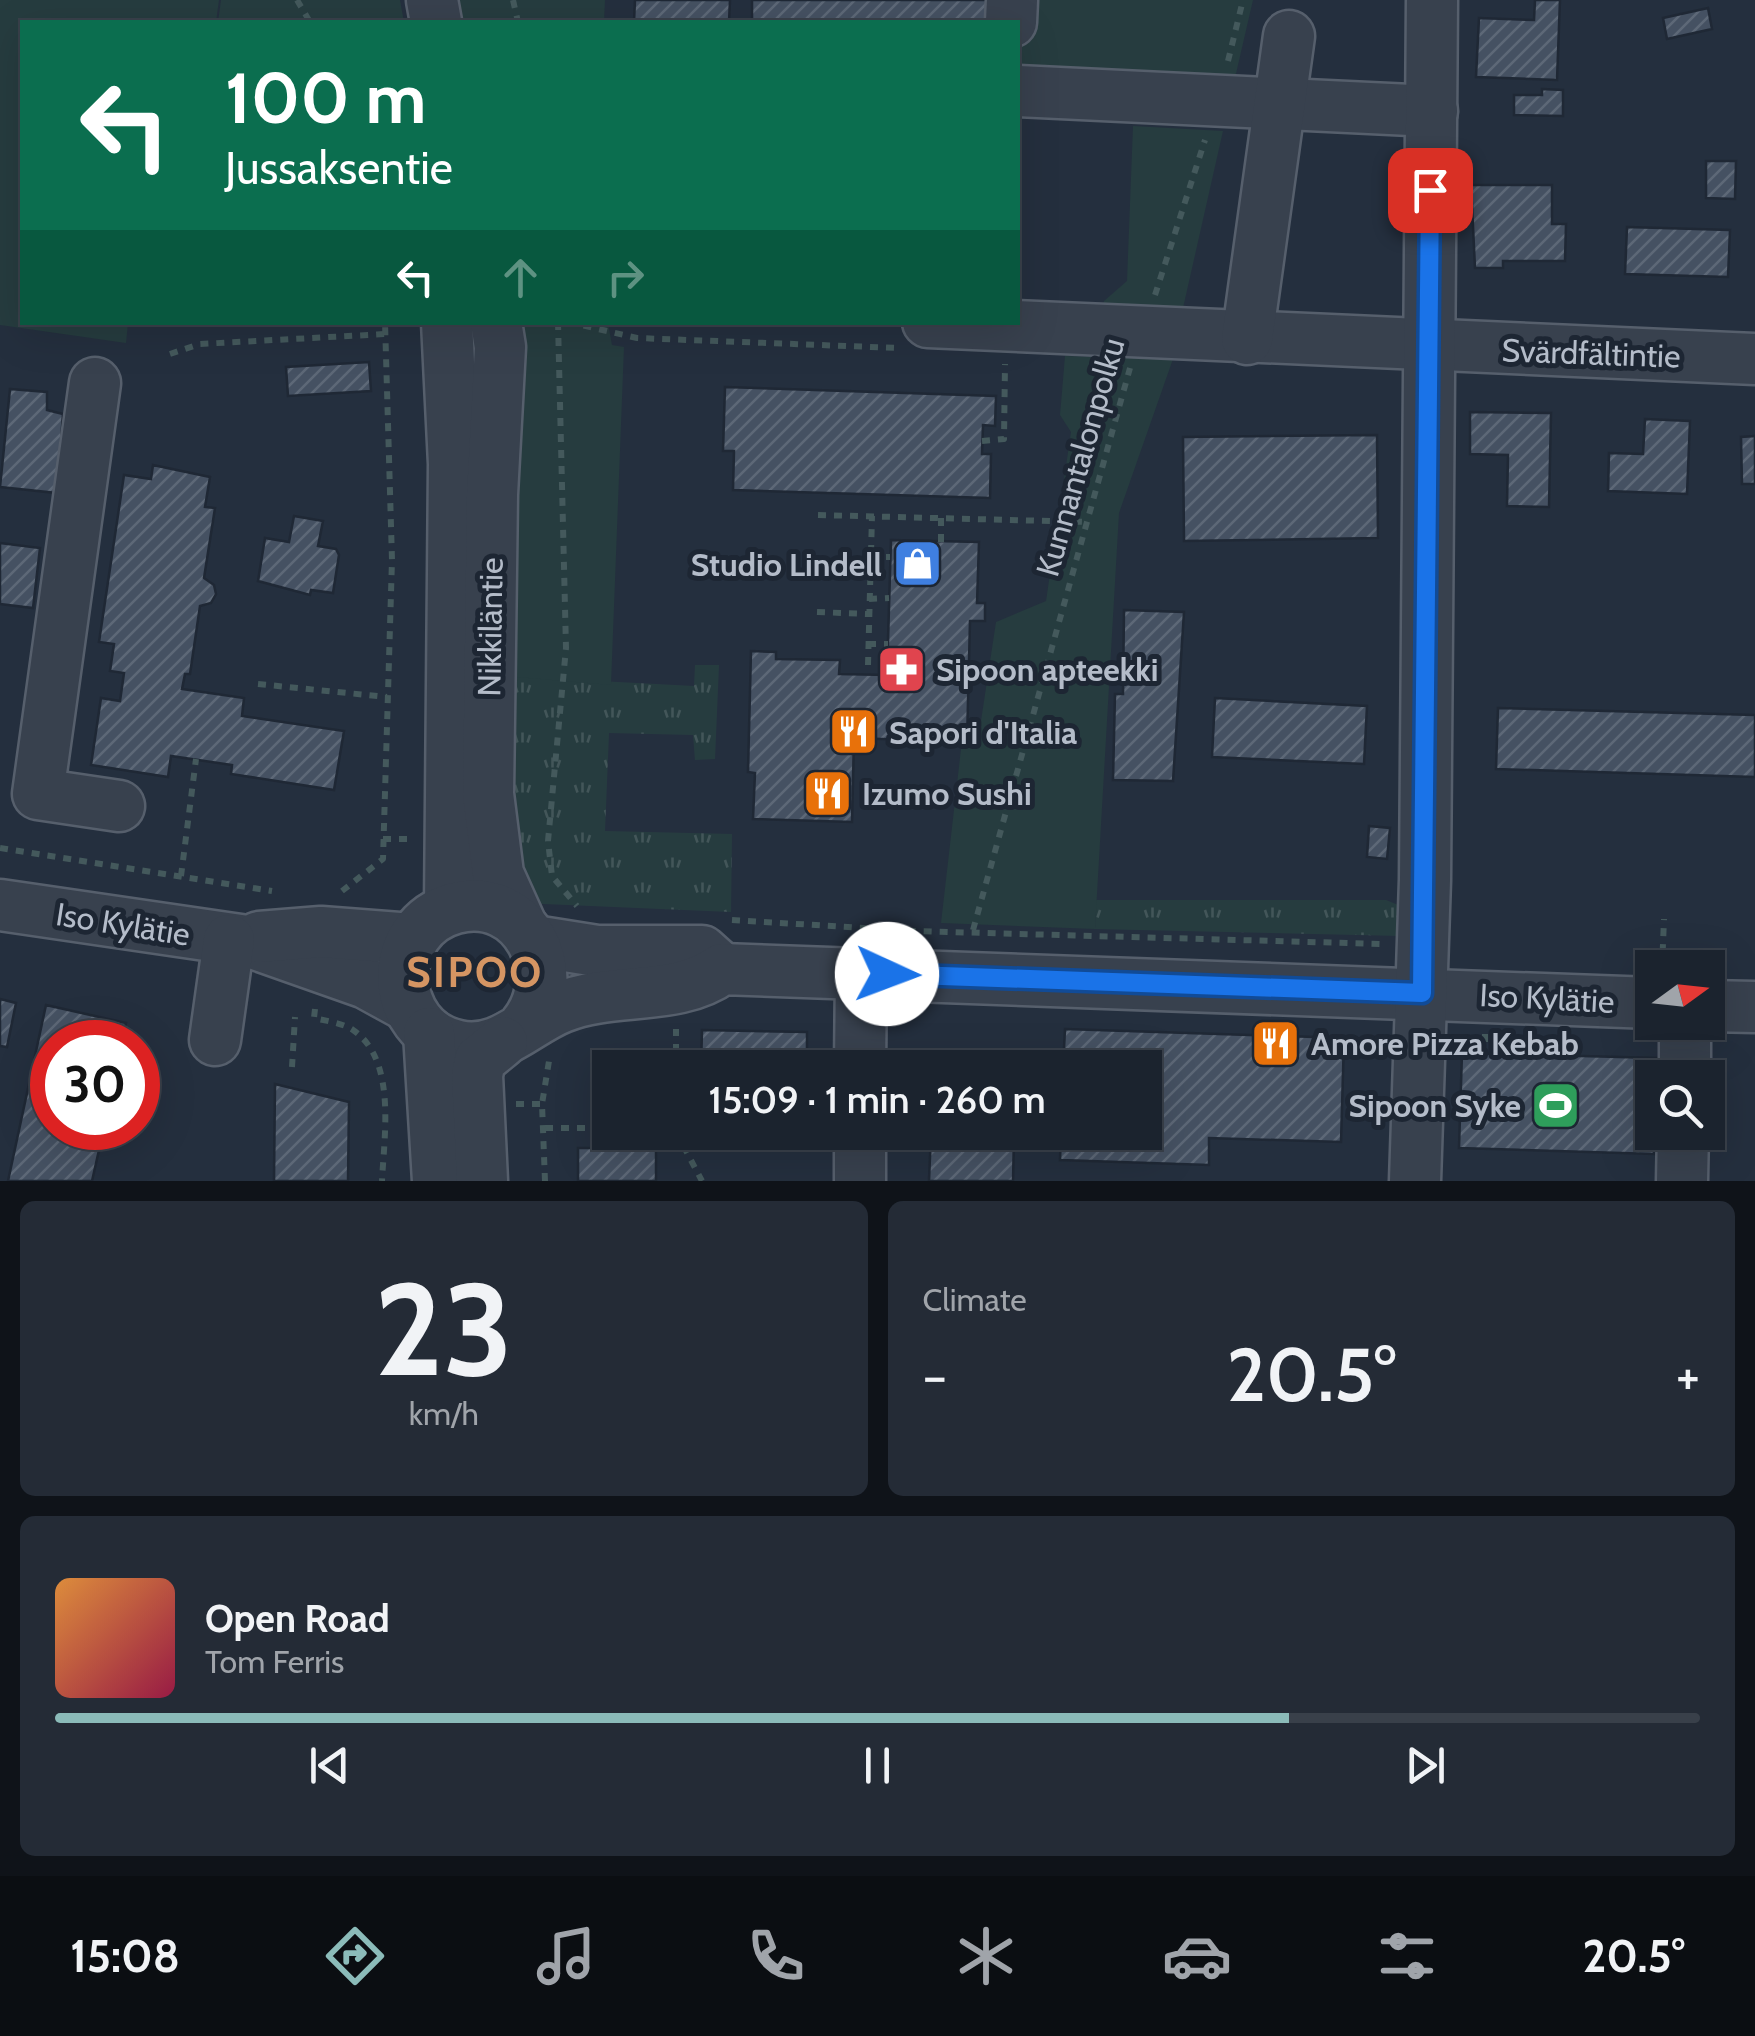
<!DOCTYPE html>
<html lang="en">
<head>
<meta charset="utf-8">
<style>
  body { margin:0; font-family:Cabin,sans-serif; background:#242b36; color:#f1f3f6; height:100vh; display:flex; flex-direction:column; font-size:38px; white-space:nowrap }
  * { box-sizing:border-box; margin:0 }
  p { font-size:32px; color:#a0a4aa }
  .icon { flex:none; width:55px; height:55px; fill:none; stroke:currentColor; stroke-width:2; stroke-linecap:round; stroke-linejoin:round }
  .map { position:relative; height:1181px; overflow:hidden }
  .side { display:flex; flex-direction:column; gap:20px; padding:20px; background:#0f1319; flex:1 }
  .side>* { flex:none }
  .guide { position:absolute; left:20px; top:20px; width:1000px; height:305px; border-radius:0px; box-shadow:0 10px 40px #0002,0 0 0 2px #39404a; background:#0b6e4f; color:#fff; overflow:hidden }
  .needle { width:65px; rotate:75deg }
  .buttons { position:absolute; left:1635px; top:950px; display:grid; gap:20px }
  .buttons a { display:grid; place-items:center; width:90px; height:90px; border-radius:0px; background:#1b232e; box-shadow:0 10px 40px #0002,0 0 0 2px #39404a; font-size:50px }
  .speed { position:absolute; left:30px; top:1020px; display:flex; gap:20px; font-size:50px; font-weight:700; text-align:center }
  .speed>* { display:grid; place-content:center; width:130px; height:130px; border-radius:50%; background:#1b232e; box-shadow:0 10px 40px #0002,0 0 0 2px #39404a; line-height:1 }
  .speed .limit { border:15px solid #d22; background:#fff; color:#111 }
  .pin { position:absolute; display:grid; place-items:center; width:85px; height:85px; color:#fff; margin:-42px; border-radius:20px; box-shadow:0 5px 15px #0006 }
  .me { position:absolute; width:110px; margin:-55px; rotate:92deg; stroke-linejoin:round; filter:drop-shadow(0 0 8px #0008) }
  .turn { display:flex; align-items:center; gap:35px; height:210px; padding:0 40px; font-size:45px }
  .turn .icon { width:130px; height:130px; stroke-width:2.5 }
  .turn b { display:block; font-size:70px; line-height:85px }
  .lanes { display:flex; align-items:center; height:95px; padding:0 40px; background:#0003; justify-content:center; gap:50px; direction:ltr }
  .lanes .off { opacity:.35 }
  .big { font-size:75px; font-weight:600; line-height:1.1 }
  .side .tile { flex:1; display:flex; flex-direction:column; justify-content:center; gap:15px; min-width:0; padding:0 35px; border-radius:15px; background:#242b36 }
  .side .dial { align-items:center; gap:0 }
  .dial b { font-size:130px; line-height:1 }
  .song { display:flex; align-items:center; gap:30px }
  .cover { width:120px; height:120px; border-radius:15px; background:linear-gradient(135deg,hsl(30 70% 55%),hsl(340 70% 35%)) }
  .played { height:10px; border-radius:5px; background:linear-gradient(90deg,#8bbbb9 75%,#39404a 75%) }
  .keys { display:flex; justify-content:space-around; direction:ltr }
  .heat { display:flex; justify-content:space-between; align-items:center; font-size:55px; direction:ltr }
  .side .tiles { flex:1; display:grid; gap:20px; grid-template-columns:1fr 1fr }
  .tile:last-child { grid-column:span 2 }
  .trip { position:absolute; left:592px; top:1050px; width:570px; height:100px; border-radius:0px; background:#1b232e; box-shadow:0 10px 40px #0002,0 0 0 2px #39404a; font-weight:600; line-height:100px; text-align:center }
  .menu { display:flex; height:160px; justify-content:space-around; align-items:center; background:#0b0e12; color:#a0a4aa }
  .menu .icon { width:70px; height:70px }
  .menu .current { color:#8bbbb9 }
  .menu b { font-size:45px; color:#f1f3f6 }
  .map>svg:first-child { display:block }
  .grass { fill:url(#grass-tufts) }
  .park { fill:#263c3f }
  .building { fill:url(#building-hatch); stroke:#1f2835; stroke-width:2.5 }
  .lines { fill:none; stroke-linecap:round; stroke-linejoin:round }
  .minor-casing { stroke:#565f6c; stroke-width:55 }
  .path { stroke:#44595c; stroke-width:6; stroke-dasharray:8 8; stroke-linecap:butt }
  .minor { stroke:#38414e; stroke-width:50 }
  .route-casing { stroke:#114b97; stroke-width:25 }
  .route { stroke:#1a73e8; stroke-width:18 }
  .labels { text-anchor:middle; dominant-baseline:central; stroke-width:10; stroke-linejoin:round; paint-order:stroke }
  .street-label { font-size:32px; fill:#b4bcc9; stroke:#1d2633 }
  .poi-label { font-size:32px; font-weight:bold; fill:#b4bcc9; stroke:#1d2633; text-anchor:start }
  .district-label { font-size:42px; font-weight:bold; letter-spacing:2.5px; fill:#d59563; stroke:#1d2633 }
</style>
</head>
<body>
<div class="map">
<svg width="1755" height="1181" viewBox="0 0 1755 1181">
  <defs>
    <pattern id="grass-tufts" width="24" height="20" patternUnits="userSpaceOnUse" patternTransform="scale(2.5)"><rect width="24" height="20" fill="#263c3f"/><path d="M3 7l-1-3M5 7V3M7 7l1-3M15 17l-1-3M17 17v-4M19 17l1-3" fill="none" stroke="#435659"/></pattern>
    <pattern id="building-hatch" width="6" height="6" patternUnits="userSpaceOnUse" patternTransform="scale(2.5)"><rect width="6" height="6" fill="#455162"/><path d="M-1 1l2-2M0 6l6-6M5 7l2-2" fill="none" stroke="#5d6877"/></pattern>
  </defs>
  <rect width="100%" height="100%" fill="#242f3e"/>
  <!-- grass -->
  <g class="grass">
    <polygon points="695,665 719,665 715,759 695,760 693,735 609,733 605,831 732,834 731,912 521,903 505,676 694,686"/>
    <polygon points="1096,900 1386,900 1398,905 1403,915 1402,936 1095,929"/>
  </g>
  <!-- park -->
  <g class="park">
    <polygon points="0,0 219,0 216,22 22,22 22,322 128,323 126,343 0,325"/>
    <polygon points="221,0 400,0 404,22 218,22"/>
    <polygon points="455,0 605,0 604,22 459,22"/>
    <polygon points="991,0 1253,0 1235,78 1018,76 1018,22"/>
    <polygon points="1133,126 1223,131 1181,317 1100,315 1104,301 1127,281"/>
    <polygon points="509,323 608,323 612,345 624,347 611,685 505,676"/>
    <polygon points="1065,356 1173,359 1119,513 1095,929 941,923 961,749 977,747 996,622 1046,601 1071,432 1060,415"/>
  </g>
  <!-- building -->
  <g class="building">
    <polygon points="635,0 730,0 729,22 634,22"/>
    <polygon points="752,0 991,0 990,22 752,22"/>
    <polygon points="1535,0 1560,0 1557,80 1476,77 1479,18 1534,20"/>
    <polygon points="1708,8 1712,29 1667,39 1663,18"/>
    <polygon points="1542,89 1563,90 1563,116 1514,115 1514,95 1542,95"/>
    <polygon points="1706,161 1736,161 1735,199 1706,198"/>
    <polygon points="1471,185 1552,185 1552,224 1566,224 1565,261 1503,261 1503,268 1475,268"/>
    <polygon points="1627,227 1730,230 1728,277 1625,274"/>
    <polygon points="369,362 371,391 288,396 286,367"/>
    <polygon points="725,387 996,396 995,426 983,425 982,454 991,454 990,498 733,490 734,451 723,451"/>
    <polygon points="10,389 47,392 47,410 63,414 57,493 0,487"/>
    <polygon points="1470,412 1551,413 1549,507 1507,506 1508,455 1470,454"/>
    <polygon points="1645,419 1690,421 1687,494 1608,491 1609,453 1643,454"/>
    <polygon points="1377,435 1378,538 1184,541 1183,437"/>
    <polygon points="1755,436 1755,484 1742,484 1741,437"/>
    <polygon points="153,465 210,477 205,507 215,508 204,578 214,585 216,594 211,603 200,606 190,674 185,674 182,689 244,698 242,716 344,731 334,790 231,774 232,765 171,756 168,777 91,765 101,698 120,701 124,673 110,671 114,644 99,642 124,475 151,479"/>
    <polygon points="294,516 323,521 318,546 336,549 339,555 333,593 311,590 310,595 258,581 265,538 289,542"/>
    <polygon points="891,540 979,542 977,603 985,603 985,621 970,621 967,742 854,738 852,822 753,819 755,773 748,772 751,651 776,652 776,659 840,660 839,674 887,675"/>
    <polygon points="0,543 40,548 33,608 0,604"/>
    <polygon points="1124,610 1184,612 1173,781 1113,780 1115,694 1123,694"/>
    <polygon points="1215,698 1367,706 1364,764 1212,757"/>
    <polygon points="1498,708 1755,715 1755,777 1496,769"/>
    <polygon points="1369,826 1390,828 1387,859 1367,857"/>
    <polygon points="0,999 16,1003 7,1047 0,1046"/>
    <polygon points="46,1005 126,1023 122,1042 52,1042 52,1128 104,1128 92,1181 8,1181"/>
    <polygon points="1065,1029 1344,1038 1341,1142 1209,1138 1209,1165 1060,1160 1061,1132 1145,1132 1145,1068 1063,1068"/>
    <polygon points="702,1030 807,1032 807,1068 701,1068"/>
    <polygon points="1462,1053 1657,1058 1656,1078 1652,1078 1654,1154 1459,1148"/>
    <polygon points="275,1084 349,1102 348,1181 274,1181"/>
    <polygon points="699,1132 807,1132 807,1136 699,1138"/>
    <polygon points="931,1133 1014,1136 1013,1181 929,1181"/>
    <rect x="578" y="1148" width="78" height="33"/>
  </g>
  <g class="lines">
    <defs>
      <g id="minor">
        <polyline points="432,0 436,22"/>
        <polyline points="1011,22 1012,0"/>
        <polyline points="1018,91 1432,111"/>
        <polyline points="447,322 454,464 450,909"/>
        <polyline points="496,322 500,347 492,494 488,794 498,874 521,925"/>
        <polyline points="928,322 1755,359"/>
        <polyline points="1247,339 1289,36"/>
        <polyline points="95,383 38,794 119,806"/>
        <polyline points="0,905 247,941 366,983 408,1006"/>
        <polyline points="259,937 321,932 412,939"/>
        <polyline points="534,941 597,951 702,951 722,969"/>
        <polyline points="1708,1006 1755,1007"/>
        <path d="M524,1026C567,974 525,890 455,908C384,927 387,1031 458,1046C500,1055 526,1021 562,1007C614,986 677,1002 722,969L1652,1003"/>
        <polyline points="429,1033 438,1181"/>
        <polyline points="215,1040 229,940"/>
        <polyline points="860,1068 861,972"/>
        <polyline points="1685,1078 1685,1022"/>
        <polyline points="860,1132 860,1181"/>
        <polyline points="482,1181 477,1075 480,1060 502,1042"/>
        <polyline points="1415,1181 1425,880 1432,0"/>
        <polyline points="1682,1181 1683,1132"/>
      </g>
    </defs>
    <!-- minor casing -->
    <use href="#minor" class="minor-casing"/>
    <!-- path -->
    <g class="path">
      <polyline points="297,0 310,22"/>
      <polyline points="513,0 518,22"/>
      <polyline points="1228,61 1243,0"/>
      <polyline points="1155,295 1205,140"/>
      <polyline points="558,322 566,648 548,841 552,876 577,906"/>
      <polyline points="568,322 637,338 898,348"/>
      <polyline points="170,354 200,344 386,334"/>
      <polyline points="982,441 1004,439 1005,364"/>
      <polyline points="818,515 1087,522"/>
      <polyline points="941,542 941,518"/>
      <polyline points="870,557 890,557"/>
      <polyline points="869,599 889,598"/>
      <polyline points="817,612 868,614"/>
      <polyline points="868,644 888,644"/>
      <polyline points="868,665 872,516"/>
      <polyline points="258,684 387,697"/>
      <polyline points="383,839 411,839"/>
      <polyline points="0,848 272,891"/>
      <polyline points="181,876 196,759"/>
      <polyline points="342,891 383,859 392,560 385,322"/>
      <polyline points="732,920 913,931 1383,944"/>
      <polyline points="973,930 1130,368"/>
      <polyline points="1662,968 1664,919"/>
      <path d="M315,1009L314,1018C326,1021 343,1023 353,1030C397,1060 384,1136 382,1181"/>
      <polyline points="1485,1034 1485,1053"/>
      <polyline points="292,1067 295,1017"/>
      <polyline points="676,1068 676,1029"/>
      <polyline points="516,1104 542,1104"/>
      <polyline points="545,1128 610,1128"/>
      <polyline points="676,1132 702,1181"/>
      <polyline points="545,1181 542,1104 549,1061"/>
    </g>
    <!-- minor -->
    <use href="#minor" class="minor"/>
  </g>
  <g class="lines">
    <defs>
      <polyline id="route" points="887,974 1422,993 1430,190"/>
    </defs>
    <!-- route casing -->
    <use href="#route" class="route-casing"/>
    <!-- route -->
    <use href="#route" class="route"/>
  </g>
  <!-- icons -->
  <defs>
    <symbol id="shop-square" viewBox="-11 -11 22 22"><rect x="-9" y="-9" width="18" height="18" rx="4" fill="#3f7fe0" stroke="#1d2633"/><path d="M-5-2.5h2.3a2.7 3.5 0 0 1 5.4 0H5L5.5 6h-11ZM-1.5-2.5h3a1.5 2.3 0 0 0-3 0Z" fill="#fff"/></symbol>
    <symbol id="pharmacy-square" viewBox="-11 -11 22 22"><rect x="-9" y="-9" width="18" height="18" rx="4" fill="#e0444e" stroke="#1d2633"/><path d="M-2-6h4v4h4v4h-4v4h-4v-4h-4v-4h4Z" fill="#fff"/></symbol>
    <symbol id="restaurant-square" viewBox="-11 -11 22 22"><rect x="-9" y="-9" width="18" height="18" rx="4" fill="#e8710a" stroke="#1d2633"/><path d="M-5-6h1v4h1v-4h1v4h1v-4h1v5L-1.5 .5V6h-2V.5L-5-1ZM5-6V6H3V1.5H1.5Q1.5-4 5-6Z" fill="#fff"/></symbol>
    <symbol id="stadium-square" viewBox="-11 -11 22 22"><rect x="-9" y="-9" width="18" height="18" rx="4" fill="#2e9e5b" stroke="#1d2633"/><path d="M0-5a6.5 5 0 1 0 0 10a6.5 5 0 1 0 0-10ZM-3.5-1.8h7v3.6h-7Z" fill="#fff"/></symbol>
  </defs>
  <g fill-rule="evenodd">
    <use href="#shop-square" x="890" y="536" width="55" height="55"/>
    <use href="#pharmacy-square" x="874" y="642" width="55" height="55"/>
    <use href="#restaurant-square" x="826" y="704" width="55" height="55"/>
    <use href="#restaurant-square" x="800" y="766" width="55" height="55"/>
    <use href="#restaurant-square" x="1248" y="1016" width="55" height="55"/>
    <use href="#stadium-square" x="1528" y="1078" width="55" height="55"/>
  </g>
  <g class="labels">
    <!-- street labels -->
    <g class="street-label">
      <text transform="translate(1591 353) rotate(2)">Svärdfältintie</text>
      <text transform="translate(1080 457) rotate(-74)">Kunnantalonpolku</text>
      <text transform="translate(490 627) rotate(-89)">Nikkiläntie</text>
      <text transform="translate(123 924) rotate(9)">Iso Kylätie</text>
      <text transform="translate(1547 998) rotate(3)">Iso Kylätie</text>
    </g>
    <!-- poi labels -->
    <g class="poi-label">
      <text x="882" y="564" text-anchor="end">Studio Lindell</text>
      <text x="936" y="669">Sipoon apteekki</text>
      <text x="889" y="732">Sapori d'Italia</text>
      <text x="862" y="793">Izumo Sushi</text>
      <text x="1311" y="1043">Amore Pizza Kebab</text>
      <text x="1521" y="1105" text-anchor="end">Sipoon Syke</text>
    </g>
    <!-- district labels -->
    <g class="district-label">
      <text x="475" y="972">SIPOO</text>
    </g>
  </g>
</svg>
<div class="buttons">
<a><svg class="needle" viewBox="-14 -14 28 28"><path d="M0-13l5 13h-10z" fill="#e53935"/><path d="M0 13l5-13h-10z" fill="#a0a4aa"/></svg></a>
<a><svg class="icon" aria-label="search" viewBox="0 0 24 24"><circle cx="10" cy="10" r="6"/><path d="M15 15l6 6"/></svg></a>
</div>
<div class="speed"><div class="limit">30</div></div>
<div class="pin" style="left:1430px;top:190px;background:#d93025"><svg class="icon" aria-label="arrive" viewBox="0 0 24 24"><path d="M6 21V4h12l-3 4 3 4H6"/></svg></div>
<svg class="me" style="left:887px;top:974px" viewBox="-20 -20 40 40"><circle r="19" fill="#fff"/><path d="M0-13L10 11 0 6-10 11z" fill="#1a73e8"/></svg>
<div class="trip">15:09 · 1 min · 260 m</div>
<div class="guide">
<div class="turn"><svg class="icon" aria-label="left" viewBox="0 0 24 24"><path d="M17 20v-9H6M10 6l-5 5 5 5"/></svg><div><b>100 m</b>Jussaksentie</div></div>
<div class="lanes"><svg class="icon" aria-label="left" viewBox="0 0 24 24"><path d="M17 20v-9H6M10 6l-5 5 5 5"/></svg><svg class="icon off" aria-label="ahead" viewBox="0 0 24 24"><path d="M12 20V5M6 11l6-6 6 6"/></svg><svg class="icon off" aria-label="right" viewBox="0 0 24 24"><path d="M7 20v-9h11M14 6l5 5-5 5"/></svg></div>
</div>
</div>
<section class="side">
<div class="tiles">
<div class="tile dial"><b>23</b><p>km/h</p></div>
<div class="tile"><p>Climate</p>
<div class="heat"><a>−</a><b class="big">20.5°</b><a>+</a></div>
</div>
<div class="tile">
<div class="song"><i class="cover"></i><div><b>Open Road</b><p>Tom Ferris</p></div></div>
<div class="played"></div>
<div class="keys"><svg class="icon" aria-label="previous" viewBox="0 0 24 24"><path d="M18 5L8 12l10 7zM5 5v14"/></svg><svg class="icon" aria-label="pause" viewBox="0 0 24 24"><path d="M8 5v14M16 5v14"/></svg><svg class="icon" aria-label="next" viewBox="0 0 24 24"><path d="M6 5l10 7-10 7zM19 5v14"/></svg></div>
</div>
</div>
</section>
<nav class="menu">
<b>15:08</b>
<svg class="icon current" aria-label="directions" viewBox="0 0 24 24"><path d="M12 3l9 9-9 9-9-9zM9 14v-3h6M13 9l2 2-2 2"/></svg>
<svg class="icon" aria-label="music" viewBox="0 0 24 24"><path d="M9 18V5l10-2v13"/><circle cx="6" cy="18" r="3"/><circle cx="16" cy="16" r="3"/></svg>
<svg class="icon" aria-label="phone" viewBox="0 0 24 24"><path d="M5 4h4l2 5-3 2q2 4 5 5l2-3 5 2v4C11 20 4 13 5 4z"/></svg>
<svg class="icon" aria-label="climate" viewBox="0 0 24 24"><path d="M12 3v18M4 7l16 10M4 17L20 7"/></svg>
<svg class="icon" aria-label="car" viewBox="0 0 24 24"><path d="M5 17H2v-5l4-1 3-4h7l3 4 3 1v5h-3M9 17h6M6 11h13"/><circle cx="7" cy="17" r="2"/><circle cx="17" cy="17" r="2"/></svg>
<svg class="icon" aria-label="filters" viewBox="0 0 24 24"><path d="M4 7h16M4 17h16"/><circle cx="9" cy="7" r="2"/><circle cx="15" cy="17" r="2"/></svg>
<b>20.5°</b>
</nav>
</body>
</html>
